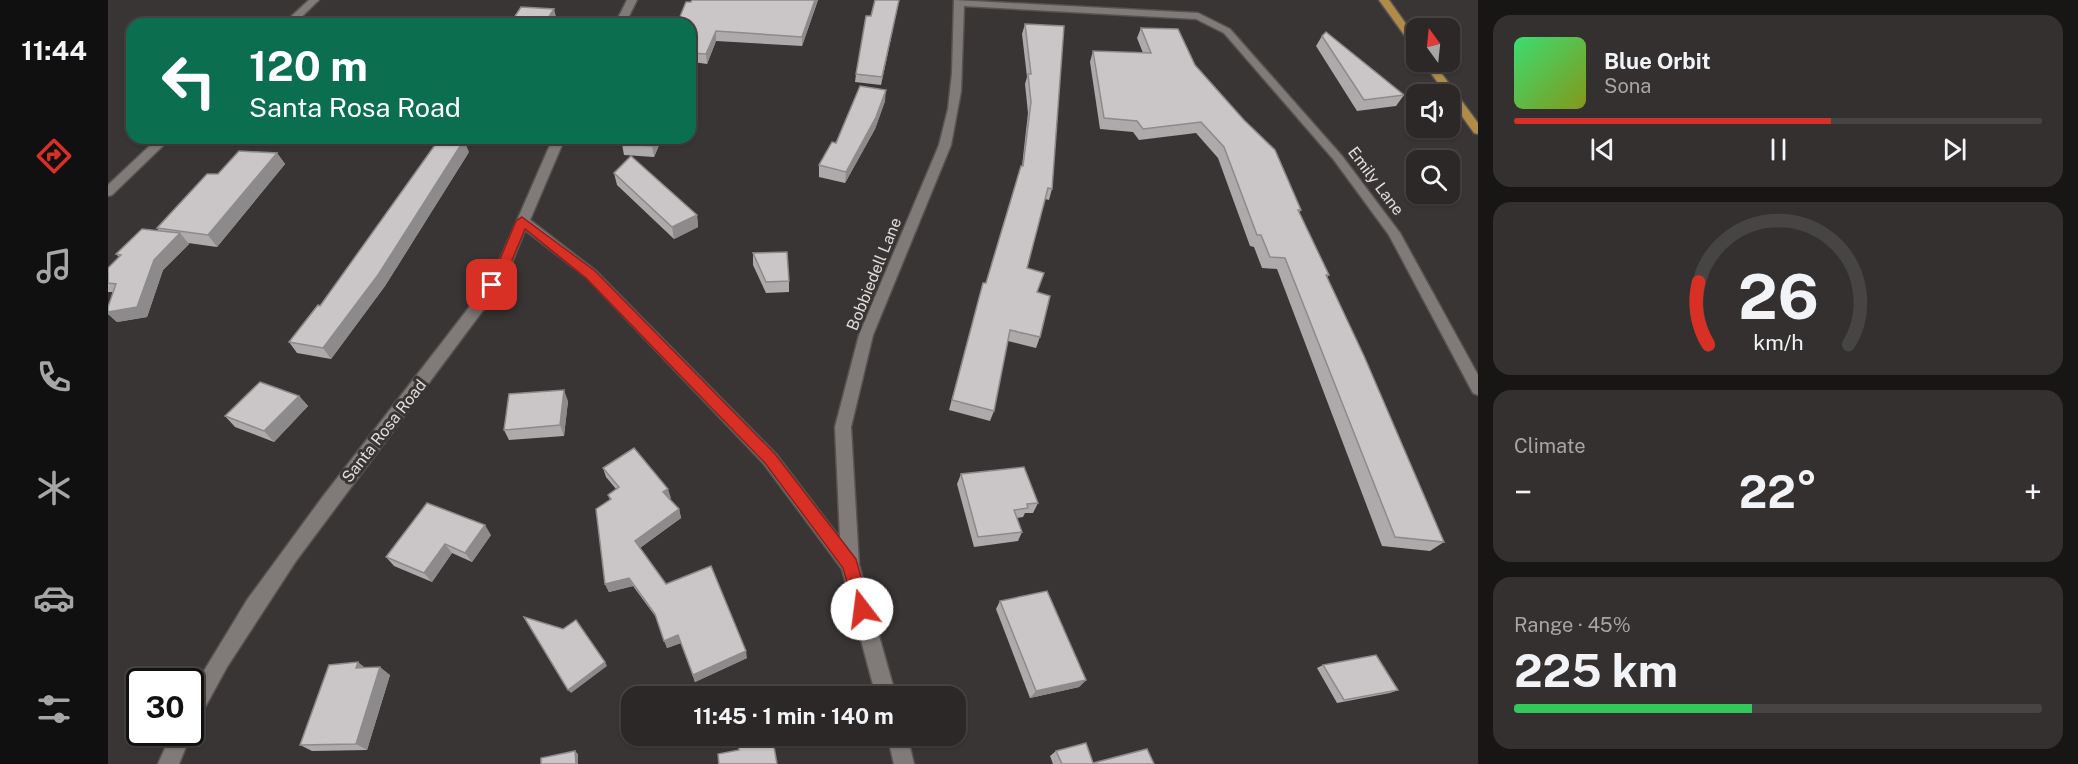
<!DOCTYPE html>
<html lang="en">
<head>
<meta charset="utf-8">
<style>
  body { margin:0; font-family:"Public Sans",sans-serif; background:#33302f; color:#f1f3f6; height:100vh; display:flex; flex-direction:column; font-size:22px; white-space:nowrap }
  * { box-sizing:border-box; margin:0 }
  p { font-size:20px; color:#a6a6a7 }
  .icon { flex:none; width:33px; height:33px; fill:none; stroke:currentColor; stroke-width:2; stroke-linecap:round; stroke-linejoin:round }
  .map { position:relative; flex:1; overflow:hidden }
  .details { display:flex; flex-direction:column; gap:15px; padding:15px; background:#181615; width:600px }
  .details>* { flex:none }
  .hud { position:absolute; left:18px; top:18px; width:570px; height:126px; border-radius:18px; box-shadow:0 2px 4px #0004,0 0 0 2px #474444; background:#0b6e4f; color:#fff; overflow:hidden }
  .needle { width:39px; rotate:345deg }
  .fabs { position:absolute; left:1298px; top:18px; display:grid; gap:12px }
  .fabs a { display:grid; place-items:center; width:54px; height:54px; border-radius:12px; background:#2b2827; box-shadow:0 2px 4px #0004,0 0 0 2px #474444; font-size:30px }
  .speed { position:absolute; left:18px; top:668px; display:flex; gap:12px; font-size:30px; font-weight:700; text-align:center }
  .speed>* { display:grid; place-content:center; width:78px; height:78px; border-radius:50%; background:#2b2827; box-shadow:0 2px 4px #0004,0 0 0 2px #474444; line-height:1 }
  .speed .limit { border:3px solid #111; border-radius:9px; background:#fff; color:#111 }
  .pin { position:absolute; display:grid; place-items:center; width:51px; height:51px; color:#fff; margin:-26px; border-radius:12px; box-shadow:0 3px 9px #0006 }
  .me { position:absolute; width:66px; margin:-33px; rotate:345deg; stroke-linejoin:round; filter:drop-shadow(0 0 4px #0008) }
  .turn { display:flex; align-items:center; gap:21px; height:126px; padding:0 24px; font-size:27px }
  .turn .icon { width:78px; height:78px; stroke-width:2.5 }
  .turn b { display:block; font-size:42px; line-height:51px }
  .big { font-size:45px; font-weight:700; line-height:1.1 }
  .details .card { flex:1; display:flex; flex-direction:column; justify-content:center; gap:9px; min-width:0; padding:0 21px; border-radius:18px; background:#33302f }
  .details .dial { align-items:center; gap:0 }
  .dial svg { height:156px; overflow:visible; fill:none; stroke:#474444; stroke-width:7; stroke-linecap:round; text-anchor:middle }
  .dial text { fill:#f1f3f6; stroke:none }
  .song { display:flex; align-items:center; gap:18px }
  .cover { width:72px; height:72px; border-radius:9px; background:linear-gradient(135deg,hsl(140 70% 55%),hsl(70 70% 35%)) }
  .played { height:6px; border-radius:3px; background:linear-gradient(90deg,#d93025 60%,#474444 60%) }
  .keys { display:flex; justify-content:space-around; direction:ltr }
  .heat { display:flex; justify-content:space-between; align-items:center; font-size:33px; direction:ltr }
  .charge { height:9px; border-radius:4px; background:linear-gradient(90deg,#34c759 45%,#474444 0) }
  .trip { position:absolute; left:513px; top:686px; width:345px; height:60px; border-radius:18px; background:#2b2827; box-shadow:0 2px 4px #0004,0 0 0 2px #474444; font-weight:700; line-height:60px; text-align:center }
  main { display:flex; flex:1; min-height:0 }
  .menu { display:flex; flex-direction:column; width:108px; justify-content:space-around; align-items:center; background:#111010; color:#a6a6a7 }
  .menu .icon { width:42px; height:42px }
  .menu .current { color:#d93025 }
  .menu b { font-size:27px; color:#f1f3f6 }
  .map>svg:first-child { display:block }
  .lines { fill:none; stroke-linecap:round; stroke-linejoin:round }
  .minor-casing { stroke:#565351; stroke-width:3 }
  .major-casing { stroke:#565351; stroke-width:3 }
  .minor { fill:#807b79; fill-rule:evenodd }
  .major { fill:#b18c48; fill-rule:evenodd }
  .wall { fill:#aea9aa }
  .shaded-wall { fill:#8d8a8b }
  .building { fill:#cac5c6; stroke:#8d8a8b; stroke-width:1.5 }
  .route { fill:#d93025; stroke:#8d1f18; stroke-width:1.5 }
  .labels { text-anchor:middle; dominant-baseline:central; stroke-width:6; stroke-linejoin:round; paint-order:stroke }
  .street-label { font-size:16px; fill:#e0dddc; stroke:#393534 }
</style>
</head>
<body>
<main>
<nav class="menu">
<b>11:44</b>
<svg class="icon current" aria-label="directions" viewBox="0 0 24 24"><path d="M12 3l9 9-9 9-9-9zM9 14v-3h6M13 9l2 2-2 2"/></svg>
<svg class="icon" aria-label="music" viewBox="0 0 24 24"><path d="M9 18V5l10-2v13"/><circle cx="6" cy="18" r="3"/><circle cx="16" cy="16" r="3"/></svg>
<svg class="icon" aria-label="phone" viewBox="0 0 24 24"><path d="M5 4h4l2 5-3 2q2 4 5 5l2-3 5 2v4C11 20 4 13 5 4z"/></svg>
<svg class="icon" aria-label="climate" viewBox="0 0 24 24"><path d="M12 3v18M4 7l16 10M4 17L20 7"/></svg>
<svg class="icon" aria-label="car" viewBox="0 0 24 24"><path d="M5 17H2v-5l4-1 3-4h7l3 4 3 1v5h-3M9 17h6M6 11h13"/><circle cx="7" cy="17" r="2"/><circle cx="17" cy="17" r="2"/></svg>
<svg class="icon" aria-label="filters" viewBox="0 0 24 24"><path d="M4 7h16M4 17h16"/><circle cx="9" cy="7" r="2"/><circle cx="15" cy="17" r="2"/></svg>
</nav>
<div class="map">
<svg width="1370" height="764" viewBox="0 0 1370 764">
  <rect width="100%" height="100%" fill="#393534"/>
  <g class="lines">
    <defs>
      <g id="minor">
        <polygon points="201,0 211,0 186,24 175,24"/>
        <polygon points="519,0 529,0 517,24 507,24"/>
        <polygon points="846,0 1090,13 1122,29 1234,156 1292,233 1370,375 1370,395 1365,393 1281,235 1226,160 1116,33 1088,19 856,6 853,91 843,145 765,335 743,427 751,565 788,696 768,696 734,569 656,464 478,277 417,230 403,265 376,309 188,561 119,667 89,722 82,725 82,694 139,600 213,499 366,301 390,264 445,138 457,138 422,220 488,271 668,454 732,538 727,427 751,335 831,145 840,109 844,73"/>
        <polygon points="50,138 63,138 4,195 0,196 0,185"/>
        <polygon points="82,728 84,732 71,764 50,764 64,732 82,732"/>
        <polygon points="779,735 799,735 806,764 786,764"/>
      </g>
      <g id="major">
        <polygon points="1271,0 1281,0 1308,38 1308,48 1305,47"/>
        <polygon points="1315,62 1325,62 1370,123 1370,134 1366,133 1341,98 1341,94 1338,94"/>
      </g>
    </defs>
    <!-- minor casing -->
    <use href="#minor" class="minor-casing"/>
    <!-- major casing -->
    <use href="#major" class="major-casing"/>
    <!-- minor -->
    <use href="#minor" class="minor"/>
    <!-- major -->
    <use href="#major" class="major"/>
  </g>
  <!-- wall -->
  <g class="wall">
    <polygon points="584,0 710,0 694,46 608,41 599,64 585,62 582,69"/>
    <polygon points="790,5 773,85 747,82 748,74 763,16"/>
    <polygon points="917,24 944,189 941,200 937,199 919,268 929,292 932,337 928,348 900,341 886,411 882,421 841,410 875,283 878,283 914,166 920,113 917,84 919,77 914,34"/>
    <polygon points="1033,28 1087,65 1193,210 1191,213 1221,275 1219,277 1336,542 1322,551 1274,546 1169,269 1154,268 1146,247 1142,246 1110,158 1088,133 1031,140 1025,132 992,129 982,62 985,51 1035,53 1029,38"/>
    <polygon points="1214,36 1296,95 1288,106 1249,111 1208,46"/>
    <polygon points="777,101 767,129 737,183 711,177 711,165 728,143"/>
    <polygon points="517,138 554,138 546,157 516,155 514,144"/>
    <polygon points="361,152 277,286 223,359 189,353 181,342 212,306"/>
    <polygon points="169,153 177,164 109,247 80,243 81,244 55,270 39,317 9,322 0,314 0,307 5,292 0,292 0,268 11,257 8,254 51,231 49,228 110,174"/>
    <polygon points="506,173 589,215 590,227 566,239 509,185"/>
    <polygon points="645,253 681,281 681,292 658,293 645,265"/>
    <polygon points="191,396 200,406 166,442 127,427 117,416"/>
    <polygon points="460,401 456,436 401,440 396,430"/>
    <polygon points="495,468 563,498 561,499 571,509 573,518 532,548 558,584 639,658 587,682 573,643 559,648 550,620 525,586 501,592 497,584 502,500 500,495 508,489 498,477"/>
    <polygon points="853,474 930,503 925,513 917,513 915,517 909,518 914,532 910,541 866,547 849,484"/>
    <polygon points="383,535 364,562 344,553 324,582 286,566 278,557"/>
    <polygon points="892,601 978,680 971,687 922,698 888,609"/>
    <polygon points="1215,665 1290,690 1282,693 1229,703 1209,668"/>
    <polygon points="257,668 282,675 259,750 204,751 192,745"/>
    <polygon points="948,751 985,763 1046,764 945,764 942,756"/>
  </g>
  <!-- shaded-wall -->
  <g class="shaded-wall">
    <polygon points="707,0 710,0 694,46 694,37"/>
    <polygon points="791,0 790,5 773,85 774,77"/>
    <polygon points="446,9 449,20 446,24 436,24"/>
    <polygon points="608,31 608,41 599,64 598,54"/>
    <polygon points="584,53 585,62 582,69 582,57"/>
    <polygon points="778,90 777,101 767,129 737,183 738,172"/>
    <polygon points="547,138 554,138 546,157 544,146"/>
    <polygon points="356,140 361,152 277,286 223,359 215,348"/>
    <polygon points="169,153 177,164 109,247 100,235"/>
    <polygon points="589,215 590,227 566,239 564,227"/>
    <polygon points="72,233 81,244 55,270 39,317 9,322 0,314 0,312 46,260"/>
    <polygon points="456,390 460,401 456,436 452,425"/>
    <polygon points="191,396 200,406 166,442 156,431"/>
    <polygon points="560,489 563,498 558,501 555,492"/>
    <polygon points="571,509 573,518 530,549 527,541"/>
    <polygon points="377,525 383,535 364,562 357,553"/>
    <polygon points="337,544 344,553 324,582 316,573"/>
    <polygon points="521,578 525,586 501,592 497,584"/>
    <polygon points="570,635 573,643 559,648 556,641"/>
    <polygon points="638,651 639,658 587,682 585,675"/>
    <polygon points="250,662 260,670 248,668"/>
    <polygon points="497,662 499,666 463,693 460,690"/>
    <polygon points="272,667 282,675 259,750 248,744"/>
    <polygon points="978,680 971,687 922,698 928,691"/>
    <polygon points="467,751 470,754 470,764 468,764"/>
  </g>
  <!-- building -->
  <g class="building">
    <polygon points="584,0 707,0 694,37 608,31 598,54 584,53 582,57 582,24 569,24 578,2 583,2"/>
    <polygon points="767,0 791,0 774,77 748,74 758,16 763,16"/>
    <polygon points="413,7 446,9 436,24 402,24"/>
    <polygon points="917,24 956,26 944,189 940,188 919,268 936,273 929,292 942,296 932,337 902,330 886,411 844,400 875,283 878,283 913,166 915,166 923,102 920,74 923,74"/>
    <polygon points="1033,28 1070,29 1087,65 1136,120 1167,150 1193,210 1190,210 1221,275 1218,275 1256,356 1336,542 1287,537 1177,258 1162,257 1153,235 1149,235 1116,147 1093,122 1035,129 1029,121 996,118 985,51 1043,53"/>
    <polygon points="1218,32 1296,95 1256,100 1214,36"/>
    <polygon points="752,86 778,90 768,117 738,172 711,165 724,142 728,143"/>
    <polygon points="332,138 352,138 356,140 270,275 215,348 181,342 210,305 212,306"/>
    <polygon points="517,138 547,138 544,146 514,144"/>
    <polygon points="131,151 169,153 100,235 49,228 99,174 110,174"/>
    <polygon points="523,156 589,215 564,227 506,173"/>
    <polygon points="34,229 72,233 46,260 29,307 0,312 0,307 8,284 0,283 0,268 13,255 8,254"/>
    <polygon points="679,252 681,281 658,282 645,253"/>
    <polygon points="152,382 191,396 156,431 117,416"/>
    <polygon points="456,390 452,425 396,430 401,394"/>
    <polygon points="526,448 560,489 555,492 571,509 527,541 558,584 603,566 638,651 585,675 570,635 556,641 547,614 521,578 497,584 488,509 503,499 500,495 511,487 495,468"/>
    <polygon points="916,467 930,503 919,504 920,508 906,510 914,532 870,537 853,474"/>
    <polygon points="319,503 377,525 357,553 337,544 316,573 278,557"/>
    <polygon points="939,591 978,680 928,691 892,601"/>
    <polygon points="416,617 455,629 468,620 497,662 460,690"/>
    <polygon points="1268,655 1290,690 1236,700 1215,665"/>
    <polygon points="250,662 248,668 272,667 248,744 192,745 221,665"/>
    <polygon points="629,735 664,735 669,764 611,764 610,754 631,750"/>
    <polygon points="978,743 985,763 1039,749 1046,764 954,764 948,751"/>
    <polygon points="467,751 468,764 433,764 433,758"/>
  </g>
  <!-- route -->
  <polygon class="route" points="414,217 487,271 667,454 748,559 762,609 760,614 754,617 748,614 735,568 657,463 478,278 417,229 402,265 388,288 380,288 378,285 390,264 408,221"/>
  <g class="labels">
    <!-- street labels -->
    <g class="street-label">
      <text transform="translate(1268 181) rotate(53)">Emily Lane</text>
      <text transform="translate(766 274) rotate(-68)">Bobbiedell Lane</text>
      <text transform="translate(276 431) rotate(-52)">Santa Rosa Road</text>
    </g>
  </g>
</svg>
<div class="fabs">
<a><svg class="needle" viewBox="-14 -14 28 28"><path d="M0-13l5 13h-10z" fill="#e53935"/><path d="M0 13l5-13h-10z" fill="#a6a6a7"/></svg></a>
<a><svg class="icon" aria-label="sound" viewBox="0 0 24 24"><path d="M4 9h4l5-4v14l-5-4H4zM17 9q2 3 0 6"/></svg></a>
<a><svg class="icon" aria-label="search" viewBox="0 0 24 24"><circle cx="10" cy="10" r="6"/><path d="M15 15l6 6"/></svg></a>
</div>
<div class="speed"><div class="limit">30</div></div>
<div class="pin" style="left:384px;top:285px;background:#d93025"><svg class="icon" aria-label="arrive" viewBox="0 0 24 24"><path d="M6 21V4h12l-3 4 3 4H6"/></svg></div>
<svg class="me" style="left:754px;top:609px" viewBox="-20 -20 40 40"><circle r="19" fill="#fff"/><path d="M0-13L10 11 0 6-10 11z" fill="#d93025"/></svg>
<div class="trip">11:45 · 1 min · 140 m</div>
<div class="hud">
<div class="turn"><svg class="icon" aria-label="left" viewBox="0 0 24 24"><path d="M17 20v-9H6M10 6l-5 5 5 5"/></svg><div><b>120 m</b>Santa Rosa Road</div></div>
</div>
</div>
<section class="details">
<div class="card">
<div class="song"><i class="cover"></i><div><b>Blue Orbit</b><p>Sona</p></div></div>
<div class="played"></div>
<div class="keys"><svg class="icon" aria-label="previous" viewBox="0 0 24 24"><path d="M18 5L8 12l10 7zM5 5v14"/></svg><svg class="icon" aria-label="pause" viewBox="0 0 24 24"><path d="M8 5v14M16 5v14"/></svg><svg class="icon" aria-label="next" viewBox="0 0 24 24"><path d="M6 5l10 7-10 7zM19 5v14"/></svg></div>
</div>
<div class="card dial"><svg viewBox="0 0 100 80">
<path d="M14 69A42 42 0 1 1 86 69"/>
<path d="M14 69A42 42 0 0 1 9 37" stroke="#d93025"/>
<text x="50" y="56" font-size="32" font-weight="700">26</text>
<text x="50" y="72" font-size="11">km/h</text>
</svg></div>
<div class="card"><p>Climate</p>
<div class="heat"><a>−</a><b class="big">22°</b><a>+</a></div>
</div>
<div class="card"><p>Range · 45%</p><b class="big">225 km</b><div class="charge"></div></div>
</section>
</main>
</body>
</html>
